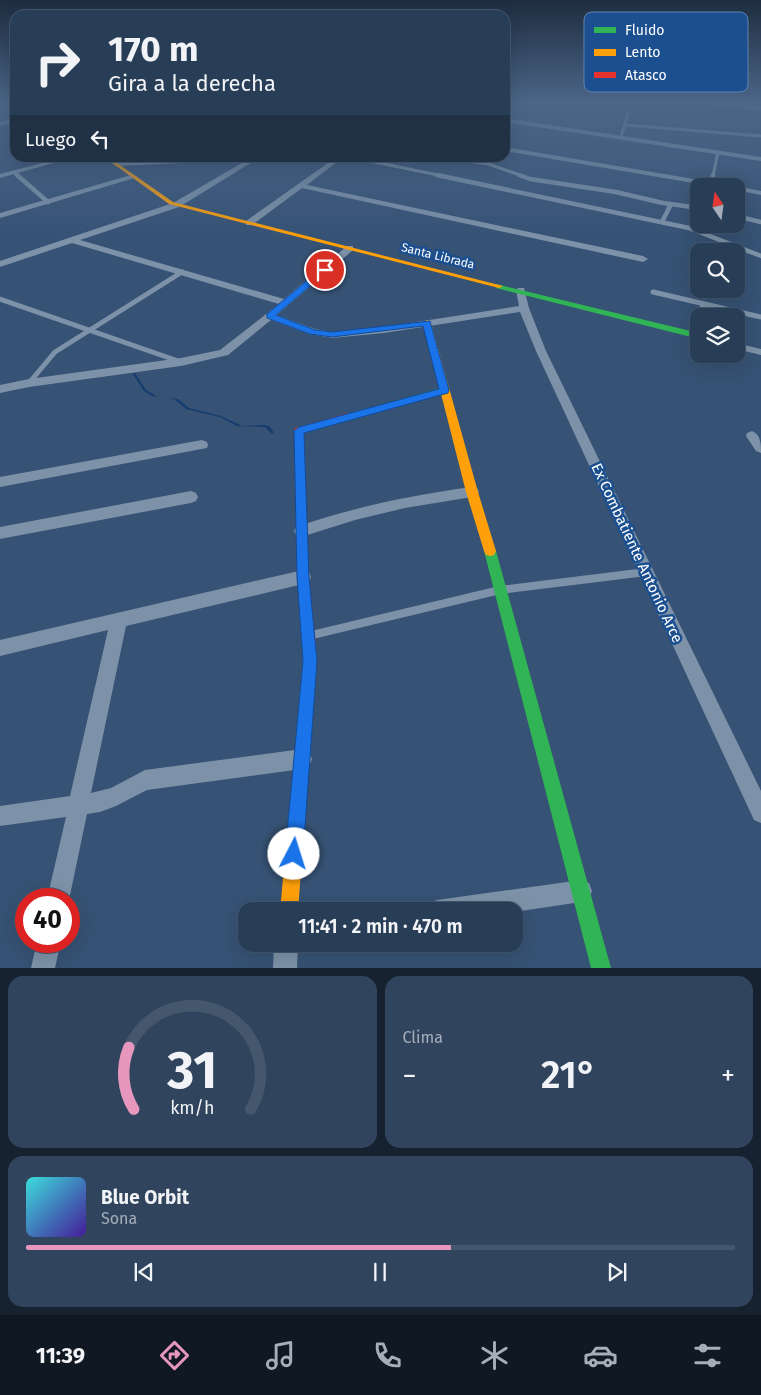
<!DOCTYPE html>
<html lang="es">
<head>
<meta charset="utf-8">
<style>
  body { margin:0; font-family:"Fira Sans",sans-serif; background:#30455d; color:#f1f3f6; height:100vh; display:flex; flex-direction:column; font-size:19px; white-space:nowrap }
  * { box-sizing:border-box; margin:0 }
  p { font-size:16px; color:#a5aeba }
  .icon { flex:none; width:28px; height:28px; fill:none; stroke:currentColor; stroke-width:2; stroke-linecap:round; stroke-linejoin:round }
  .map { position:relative; height:968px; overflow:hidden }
  .panel { display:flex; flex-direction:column; gap:8px; padding:8px; background:#162230; flex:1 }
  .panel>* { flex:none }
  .hud { position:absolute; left:10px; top:10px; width:500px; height:152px; border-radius:15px; box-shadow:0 5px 20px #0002,0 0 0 1px #44576d; background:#283e57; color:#f1f3f6; overflow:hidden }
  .needle { width:32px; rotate:347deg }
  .controls { position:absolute; left:690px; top:178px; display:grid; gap:10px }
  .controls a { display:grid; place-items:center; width:55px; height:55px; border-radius:10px; background:#283e57; box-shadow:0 5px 20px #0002,0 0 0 1px #44576d; font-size:25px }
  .speed { position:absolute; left:15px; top:888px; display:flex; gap:10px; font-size:25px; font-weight:700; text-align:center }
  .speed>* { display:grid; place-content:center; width:65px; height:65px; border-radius:50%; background:#283e57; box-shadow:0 5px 20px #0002,0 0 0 1px #44576d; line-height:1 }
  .speed .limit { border:8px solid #d22; background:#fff; color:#111 }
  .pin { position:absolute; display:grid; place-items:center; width:42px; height:42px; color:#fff; margin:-21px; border:2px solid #fff; border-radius:50%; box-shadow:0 1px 5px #0007 }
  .me { position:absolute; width:55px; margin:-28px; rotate:5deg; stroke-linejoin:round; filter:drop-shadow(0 0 4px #0008) }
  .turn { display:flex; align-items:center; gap:18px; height:105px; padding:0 15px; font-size:22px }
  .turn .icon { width:65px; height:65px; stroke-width:2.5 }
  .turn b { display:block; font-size:35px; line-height:42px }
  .then { display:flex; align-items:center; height:48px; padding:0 15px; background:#0003; gap:10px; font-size:19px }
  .big { font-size:38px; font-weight:600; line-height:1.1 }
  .panel .tile { flex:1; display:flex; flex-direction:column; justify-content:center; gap:8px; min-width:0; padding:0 18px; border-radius:15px; background:#30455d }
  .panel .dial { align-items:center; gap:0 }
  .dial svg { height:130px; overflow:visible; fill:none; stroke:#44576d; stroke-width:7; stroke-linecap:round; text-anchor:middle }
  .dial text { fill:#f1f3f6; stroke:none }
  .song { display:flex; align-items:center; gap:15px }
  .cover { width:60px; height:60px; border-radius:8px; background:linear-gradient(135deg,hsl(180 70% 55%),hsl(260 70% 35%)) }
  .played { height:5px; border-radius:2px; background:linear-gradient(90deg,#e797bd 60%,#44576d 60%) }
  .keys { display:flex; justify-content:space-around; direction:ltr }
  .heat { display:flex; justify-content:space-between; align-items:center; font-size:28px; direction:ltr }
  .panel .tiles { flex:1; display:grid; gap:8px; grid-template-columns:1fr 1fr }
  .tile:last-child { grid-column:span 2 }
  .trip { position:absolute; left:238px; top:902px; width:285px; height:50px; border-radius:15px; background:#283e57; box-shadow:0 5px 20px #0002,0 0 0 1px #44576d; font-weight:600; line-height:50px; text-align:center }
  .tabs { display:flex; height:80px; justify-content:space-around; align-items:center; background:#101923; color:#a5aeba }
  .tabs .icon { width:35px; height:35px }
  .tabs .current { color:#e797bd }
  .tabs b { font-size:22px; color:#f1f3f6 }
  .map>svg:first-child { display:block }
  .water { fill:#153c6e }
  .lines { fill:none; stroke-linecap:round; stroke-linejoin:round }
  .lane-far3 { stroke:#7d92a8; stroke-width:3 }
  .lane-far2 { stroke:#7d92a8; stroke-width:4.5 }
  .lane-far1 { stroke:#7d92a8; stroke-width:5 }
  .lane { stroke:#7d92a8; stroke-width:8 }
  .street { fill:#7d92a8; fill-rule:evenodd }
  .fast { fill:#30b455; fill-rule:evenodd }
  .slow { fill:#ff9f0a; fill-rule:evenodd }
  .jam { fill:#e5322d; fill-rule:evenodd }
  .route { fill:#1a73e8; stroke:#114b97 }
  .labels { text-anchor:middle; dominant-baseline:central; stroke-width:5; stroke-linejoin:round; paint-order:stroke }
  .far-street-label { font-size:12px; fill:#fff; stroke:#1b4f8f }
  .street-label { font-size:15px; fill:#fff; stroke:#1b4f8f }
  .key { fill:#1b4f8f; stroke:#5f84b1; stroke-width:1 }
  .key-label { font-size:14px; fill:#fff }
</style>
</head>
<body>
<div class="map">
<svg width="761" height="968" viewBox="0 0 761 968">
  <rect width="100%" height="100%" fill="#365274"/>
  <!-- water -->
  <polygon class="water" points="135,373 146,390 158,397 178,399 189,408 221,416 242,426 265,425 270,427 274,433 272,434 265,427 237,426 220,417 186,409 174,399 152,396 144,391 133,374"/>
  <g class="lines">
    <!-- lane-far3 -->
    <g class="lane-far3">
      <polyline points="692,103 761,108"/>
      <polyline points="626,125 761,136"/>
      <polyline points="621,137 628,113"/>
      <polyline points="355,158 443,176"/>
      <polyline points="450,158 488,164 523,176"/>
      <polyline points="379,160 402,158"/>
      <polyline points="13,172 18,176"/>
      <polyline points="713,176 718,152"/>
    </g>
    <!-- lane-far2 -->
    <g class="lane-far2">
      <polyline points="17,175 48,202"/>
      <polyline points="437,175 689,228 761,256"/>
      <polyline points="519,175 530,179 616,192 663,203 699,208"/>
      <polyline points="711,186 713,175"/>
      <polyline points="736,216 761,222"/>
      <polyline points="662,222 671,204"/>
    </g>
    <!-- lane-far1 -->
    <g class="lane-far1">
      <polyline points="653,292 761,317"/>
      <polyline points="0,299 181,362"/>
      <polyline points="700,316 703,304"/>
      <polyline points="696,335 699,322"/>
      <polyline points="29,383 55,352 182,272"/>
    </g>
    <!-- lane -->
    <polyline class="lane" points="312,635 500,590 646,572"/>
    <!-- street -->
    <g class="street">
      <polygon points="15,118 15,122 0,126 0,122"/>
      <polygon points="505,118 761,157 761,161 505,122"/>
      <polygon points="505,147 723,184 727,186 711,186 505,151"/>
      <polygon points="62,158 71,158 0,178 0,174"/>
      <polygon points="218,158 259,158 179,207 80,240 284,299 347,246 353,246 353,250 277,315 315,329 332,332 384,327 519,306 516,290 518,288 524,288 529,308 546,351 761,791 761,823 754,820 536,351 520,312 384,333 332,338 309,334 271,320 228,355 181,366 29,387 0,393 0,385 29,379 181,358 220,350 279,304 72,243 0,267 0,261 173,203 247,160 116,166 114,165 114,163"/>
      <polygon points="335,158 342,158 307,185 643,256 648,259 643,262 302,188 252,225 246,225 246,221"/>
      <polygon points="362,158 369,158 364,161 361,159"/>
      <polygon points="131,175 138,177 0,218 0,213"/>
      <polygon points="734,186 736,186 761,191 761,195 736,190 736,186"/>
      <polygon points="736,343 761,349 761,355 736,349"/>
      <path d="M752,431C761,435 761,444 761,453L756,451L746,436L747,433Z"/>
      <polygon points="202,440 207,442 208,445 207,448 0,487 0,477"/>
      <path d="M472,487L477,488L479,492L477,496L472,497L405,508L355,520L301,537L296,535L294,531L296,527C354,507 412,495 472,487Z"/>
      <polygon points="191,491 196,493 198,497 196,501 191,503 0,539 0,527"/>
      <polygon points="303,570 309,572 311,577 309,582 303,584 126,626 91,793 111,788 145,770 302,749 309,752 312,759 309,766 302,769 147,790 116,806 100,812 87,814 69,900 47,899 66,817 0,826 0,806 70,796 108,630 0,656 0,640"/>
      <polygon points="581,880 589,883 592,891 589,899 581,902 514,912 426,911 429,903 437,900"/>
      <polygon points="37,941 61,941 55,968 31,968"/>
      <polygon points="274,944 298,944 297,968 273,968"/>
    </g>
    <!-- fast -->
    <g class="fast">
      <polygon points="496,284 699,333 699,339 496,288"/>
      <polygon points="444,387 449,390 447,392 348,421 343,417 344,415"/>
      <polygon points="490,546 494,547 496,551 611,968 591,968 484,551 486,547"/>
    </g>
    <!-- slow -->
    <g class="slow">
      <polygon points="105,158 110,158 173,202 503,286 499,288 169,204"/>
      <polygon points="427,320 431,323 478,492 496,551 494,555 490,556 486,555 484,551 466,492 423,323"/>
      <polygon points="309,638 314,640 317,661 298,911 280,911 303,661 302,645 304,640"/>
    </g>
    <!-- jam -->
    <polygon class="jam" points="348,413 353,417 352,419 304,433 309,577 316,645 314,650 309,652 304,650 302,645 297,577 294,431 295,428"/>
  </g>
  <!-- sky -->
  <linearGradient id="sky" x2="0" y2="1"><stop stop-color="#1e2d40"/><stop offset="0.43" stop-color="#4c6688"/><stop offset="1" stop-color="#4c6688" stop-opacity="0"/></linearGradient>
  <rect width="761" height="238" fill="url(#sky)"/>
  <!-- route -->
  <polygon class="route" points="322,268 329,270 276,315 315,330 332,332 430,321 449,390 448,393 304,433 309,577 317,661 303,854 300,861 294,863 287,861 285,854 303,661 297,577 294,431 299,427 439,389 423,326 332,337 310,334 267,318 267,314"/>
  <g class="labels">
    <!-- far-street labels -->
    <g class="far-street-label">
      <text transform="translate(438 256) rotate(14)">Santa Librada</text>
    </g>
    <!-- street labels -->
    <g class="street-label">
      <text transform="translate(637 553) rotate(65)">Ex Combatiente Antonio Arce</text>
    </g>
  </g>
  <!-- legend -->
  <rect x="584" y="12" width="164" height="80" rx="8" class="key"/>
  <rect x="594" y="27" width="22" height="6" fill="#30b455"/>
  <rect x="594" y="49" width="22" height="7" fill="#ff9f0a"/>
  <rect x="594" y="72" width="22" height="6" fill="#e5322d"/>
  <g class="key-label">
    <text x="625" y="35">Fluido</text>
    <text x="625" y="57">Lento</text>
    <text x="625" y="80">Atasco</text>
  </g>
</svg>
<div class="controls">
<a><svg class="needle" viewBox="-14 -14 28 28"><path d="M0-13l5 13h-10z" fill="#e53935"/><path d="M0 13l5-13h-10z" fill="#a5aeba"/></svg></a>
<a><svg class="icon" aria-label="search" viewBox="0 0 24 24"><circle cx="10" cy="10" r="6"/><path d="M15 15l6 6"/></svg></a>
<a><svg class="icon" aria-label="layers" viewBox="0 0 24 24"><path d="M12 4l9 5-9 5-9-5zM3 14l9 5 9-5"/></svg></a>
</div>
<div class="speed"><div class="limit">40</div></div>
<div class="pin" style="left:325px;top:270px;background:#d93025"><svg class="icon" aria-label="arrive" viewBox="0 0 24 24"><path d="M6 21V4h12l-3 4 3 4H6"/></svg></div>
<svg class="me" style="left:294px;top:854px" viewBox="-20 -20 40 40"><circle r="19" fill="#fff"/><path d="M0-13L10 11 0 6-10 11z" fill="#1a73e8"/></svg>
<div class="trip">11:41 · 2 min · 470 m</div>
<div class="hud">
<div class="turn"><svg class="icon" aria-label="right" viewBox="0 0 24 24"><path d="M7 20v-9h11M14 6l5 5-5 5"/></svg><div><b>170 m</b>Gira a la derecha</div></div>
<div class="then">Luego<svg class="icon" aria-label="left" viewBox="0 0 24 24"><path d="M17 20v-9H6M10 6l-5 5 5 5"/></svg></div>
</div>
</div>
<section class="panel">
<div class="tiles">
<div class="tile dial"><svg viewBox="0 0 100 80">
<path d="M14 69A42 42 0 1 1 86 69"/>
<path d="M14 69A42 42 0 0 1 11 31" stroke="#e797bd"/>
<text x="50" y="56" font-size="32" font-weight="700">31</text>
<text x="50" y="72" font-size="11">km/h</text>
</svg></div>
<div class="tile"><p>Clima</p>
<div class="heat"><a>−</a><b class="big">21°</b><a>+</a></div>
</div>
<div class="tile">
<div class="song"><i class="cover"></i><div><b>Blue Orbit</b><p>Sona</p></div></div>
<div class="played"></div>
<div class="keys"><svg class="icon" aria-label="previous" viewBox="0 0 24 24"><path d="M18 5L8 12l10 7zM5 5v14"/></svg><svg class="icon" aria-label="pause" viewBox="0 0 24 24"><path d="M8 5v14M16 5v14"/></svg><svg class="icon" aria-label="next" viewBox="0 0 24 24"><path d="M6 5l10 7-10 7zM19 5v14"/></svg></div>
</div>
</div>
</section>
<nav class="tabs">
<b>11:39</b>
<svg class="icon current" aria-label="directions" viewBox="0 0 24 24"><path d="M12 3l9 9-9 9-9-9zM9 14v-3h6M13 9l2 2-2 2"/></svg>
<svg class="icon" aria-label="music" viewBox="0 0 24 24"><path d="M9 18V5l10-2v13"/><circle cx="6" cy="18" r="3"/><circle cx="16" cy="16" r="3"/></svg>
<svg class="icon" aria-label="phone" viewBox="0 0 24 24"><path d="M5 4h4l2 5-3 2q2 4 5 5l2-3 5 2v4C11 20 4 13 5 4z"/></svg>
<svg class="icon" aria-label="climate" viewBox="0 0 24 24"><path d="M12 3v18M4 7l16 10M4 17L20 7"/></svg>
<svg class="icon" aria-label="car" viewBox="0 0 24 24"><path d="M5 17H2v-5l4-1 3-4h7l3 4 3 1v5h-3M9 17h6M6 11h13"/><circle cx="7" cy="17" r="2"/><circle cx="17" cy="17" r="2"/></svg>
<svg class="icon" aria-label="filters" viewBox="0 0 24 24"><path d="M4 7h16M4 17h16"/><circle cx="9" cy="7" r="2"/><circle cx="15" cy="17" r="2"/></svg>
</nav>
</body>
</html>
